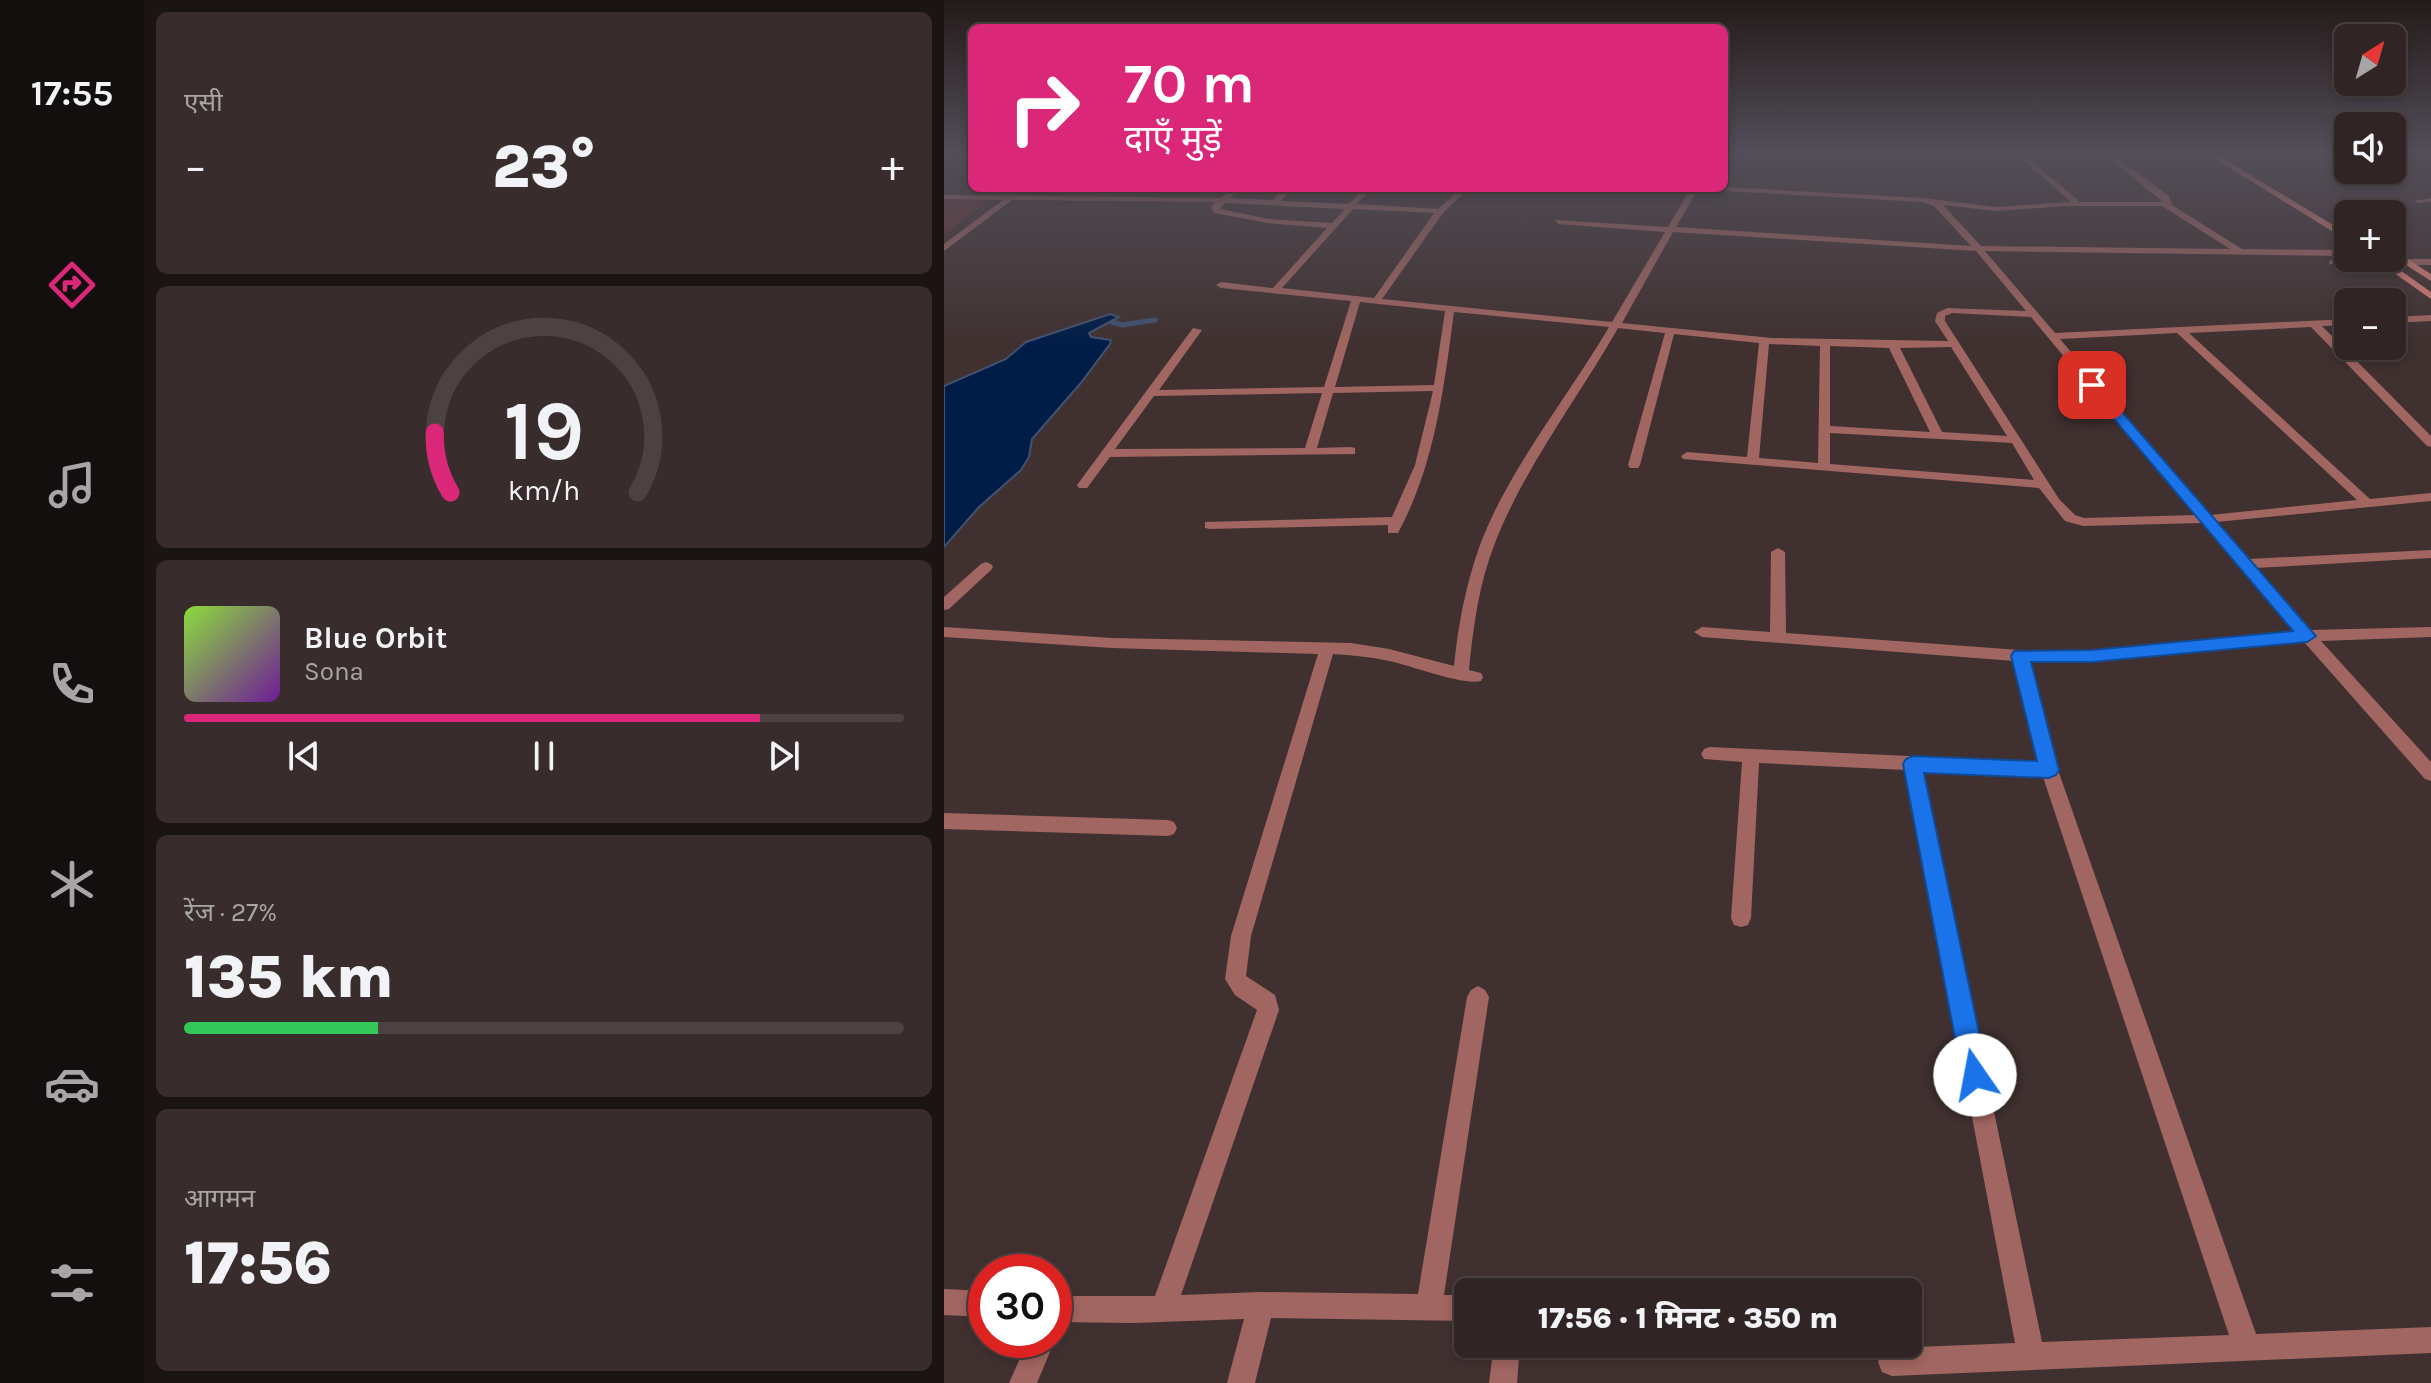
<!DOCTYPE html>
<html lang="hi">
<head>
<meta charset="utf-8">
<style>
  body { margin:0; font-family:Karla,"Noto Sans Devanagari",sans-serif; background:#382d2c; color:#f1f3f6; height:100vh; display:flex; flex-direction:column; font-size:30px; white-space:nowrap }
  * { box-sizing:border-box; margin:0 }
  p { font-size:26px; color:#a8a5a6 }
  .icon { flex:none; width:44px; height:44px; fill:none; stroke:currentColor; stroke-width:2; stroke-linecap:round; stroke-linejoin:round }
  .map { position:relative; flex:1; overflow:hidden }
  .panel { display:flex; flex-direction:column; gap:12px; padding:12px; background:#1a1414; width:800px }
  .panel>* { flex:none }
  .hud { position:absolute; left:24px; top:24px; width:760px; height:168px; border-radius:12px; box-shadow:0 4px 12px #0003,0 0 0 2px #4b4241; background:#db2777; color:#fff; overflow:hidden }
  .needle { width:52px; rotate:37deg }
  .tools { position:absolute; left:1390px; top:24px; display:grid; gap:16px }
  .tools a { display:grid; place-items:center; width:72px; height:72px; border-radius:12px; background:#302524; box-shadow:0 4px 12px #0003,0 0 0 2px #4b4241; font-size:40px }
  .speed { position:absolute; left:24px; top:1254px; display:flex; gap:16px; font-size:40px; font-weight:700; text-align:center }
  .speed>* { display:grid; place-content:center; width:104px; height:104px; border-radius:50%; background:#302524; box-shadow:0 4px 12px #0003,0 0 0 2px #4b4241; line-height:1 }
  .speed .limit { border:12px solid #d22; background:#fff; color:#111 }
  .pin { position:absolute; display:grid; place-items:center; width:68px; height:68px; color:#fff; margin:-34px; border-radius:16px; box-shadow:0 4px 12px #0006 }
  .me { position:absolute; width:88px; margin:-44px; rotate:348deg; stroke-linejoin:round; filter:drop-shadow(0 0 6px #0008) }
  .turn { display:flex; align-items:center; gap:28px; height:168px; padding:0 24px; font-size:36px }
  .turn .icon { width:104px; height:104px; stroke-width:2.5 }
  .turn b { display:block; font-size:56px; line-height:68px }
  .big { font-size:60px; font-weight:800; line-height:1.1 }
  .panel .widget { flex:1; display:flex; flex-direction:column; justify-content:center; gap:12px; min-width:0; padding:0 28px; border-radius:12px; background:#382d2c }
  .panel .dial { align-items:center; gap:0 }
  .dial svg { height:208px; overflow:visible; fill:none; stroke:#4b4241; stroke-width:7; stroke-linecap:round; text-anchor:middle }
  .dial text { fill:#f1f3f6; stroke:none }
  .song { display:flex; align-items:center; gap:24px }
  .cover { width:96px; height:96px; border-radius:12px; background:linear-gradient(135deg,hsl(90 70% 55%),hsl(280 70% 35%)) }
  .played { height:8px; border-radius:4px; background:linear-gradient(90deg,#db2777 80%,#4b4241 80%) }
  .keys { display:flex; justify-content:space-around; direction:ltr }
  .heat { display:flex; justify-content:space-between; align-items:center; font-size:44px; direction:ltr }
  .charge { height:12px; border-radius:6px; background:linear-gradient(90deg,#34c759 27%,#4b4241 0) }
  .trip { position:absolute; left:510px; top:1278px; width:468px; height:80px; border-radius:12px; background:#302524; box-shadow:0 4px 12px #0003,0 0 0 2px #4b4241; font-weight:800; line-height:80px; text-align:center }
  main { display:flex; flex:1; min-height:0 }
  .dock { display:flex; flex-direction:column; width:144px; justify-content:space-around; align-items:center; background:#130f0e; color:#a8a5a6 }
  .dock .icon { width:56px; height:56px }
  .dock .active { color:#db2777 }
  .dock b { font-size:36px; color:#f1f3f6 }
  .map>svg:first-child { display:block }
  .green { fill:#62332f }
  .water { fill:#001d48; stroke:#415270; stroke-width:2 }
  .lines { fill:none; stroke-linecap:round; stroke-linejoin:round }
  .stream { stroke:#415270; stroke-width:5 }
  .street { fill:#a16661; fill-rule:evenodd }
  .secondary { fill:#dd7f78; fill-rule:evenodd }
  .route { fill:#1a73e8; stroke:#114b97; stroke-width:2 }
</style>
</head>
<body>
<main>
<nav class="dock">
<b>17:55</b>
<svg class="icon active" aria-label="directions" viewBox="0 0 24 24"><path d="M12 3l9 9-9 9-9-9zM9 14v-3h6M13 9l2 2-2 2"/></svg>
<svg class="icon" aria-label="music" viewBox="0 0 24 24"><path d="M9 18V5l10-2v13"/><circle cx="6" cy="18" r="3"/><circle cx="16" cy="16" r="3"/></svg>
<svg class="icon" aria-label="phone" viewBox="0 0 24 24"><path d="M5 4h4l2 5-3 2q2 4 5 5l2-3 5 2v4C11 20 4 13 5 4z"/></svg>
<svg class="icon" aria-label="climate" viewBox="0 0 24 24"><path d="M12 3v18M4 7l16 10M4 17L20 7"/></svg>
<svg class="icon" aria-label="car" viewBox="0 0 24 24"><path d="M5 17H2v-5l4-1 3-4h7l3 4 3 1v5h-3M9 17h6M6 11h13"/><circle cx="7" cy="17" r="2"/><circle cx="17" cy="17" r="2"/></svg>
<svg class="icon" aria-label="filters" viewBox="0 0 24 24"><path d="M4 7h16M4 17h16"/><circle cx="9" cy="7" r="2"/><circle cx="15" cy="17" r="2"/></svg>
</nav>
<section class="panel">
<div class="widget"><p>एसी</p>
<div class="heat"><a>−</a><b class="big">23°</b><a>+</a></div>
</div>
<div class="widget dial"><svg viewBox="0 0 100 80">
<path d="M14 69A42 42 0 1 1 86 69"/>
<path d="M14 69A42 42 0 0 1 8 46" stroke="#db2777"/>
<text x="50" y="56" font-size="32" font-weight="700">19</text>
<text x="50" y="72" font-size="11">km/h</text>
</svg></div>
<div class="widget">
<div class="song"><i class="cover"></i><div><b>Blue Orbit</b><p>Sona</p></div></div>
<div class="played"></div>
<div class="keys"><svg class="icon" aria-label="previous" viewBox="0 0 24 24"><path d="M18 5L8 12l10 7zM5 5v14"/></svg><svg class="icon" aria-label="pause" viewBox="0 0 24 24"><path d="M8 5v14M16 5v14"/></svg><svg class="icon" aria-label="next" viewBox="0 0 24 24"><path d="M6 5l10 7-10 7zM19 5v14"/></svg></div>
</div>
<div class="widget"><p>रेंज · 27%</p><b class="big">135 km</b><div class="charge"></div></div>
<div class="widget"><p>आगमन</p><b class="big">17:56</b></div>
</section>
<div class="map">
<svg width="1487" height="1383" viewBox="0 0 1487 1383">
  <rect width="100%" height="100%" fill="#403130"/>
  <!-- green -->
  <polygon class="green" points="0,201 41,200 44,201 0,235"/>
  <!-- water -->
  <polygon class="water" points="166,314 175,317 145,333 147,337 167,340 166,344 136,384 88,439 85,457 77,470 34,508 0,547 0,386 62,359 82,342"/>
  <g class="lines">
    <!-- stream -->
    <polyline class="stream" points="168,322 178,325 211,320"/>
    <!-- street -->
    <g class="street">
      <path d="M1070,152H1077L1136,202H1219L1157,152H1165L1225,196L1228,205L1298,249L1404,250V256L1041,251L1111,333L1404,319V325L1378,326L1487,436V447L1483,446L1367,327L1245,333L1426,499L1487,493V501L1272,522L1304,559L1487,550V558L1311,568L1368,630L1487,627V637L1377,641L1487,762V781L1481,779L1360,642L1148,662H1085L1114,770L1312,1334L1487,1327V1353L948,1376L938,1372L934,1362L938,1352L948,1348L1071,1343L962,770L815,763L807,918L804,925L797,927L790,925L787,918L798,762L760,759L757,754L760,749L766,747L1094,762L1070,661L758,637L750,632L758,627L826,632L827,552L834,548L841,552L842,633L1076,650H1148L1352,632L1258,523L1139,526L1121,521L1095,488L739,459L737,456L743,452L803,457L815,343L730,334L696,465L694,468H686L684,465L721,333L674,328C633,400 581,466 551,543C535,583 529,627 525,670L537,673L539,677L537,681C520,686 466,665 445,661C427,657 408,655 389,654L307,936L302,976L331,995L335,1010L237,1295L317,1292L474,1294L523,997L527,990L534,986L541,990L545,997L500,1295H524V1321L327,1318L311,1383H283L300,1319L189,1323L110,1322V1296H211L313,1010L291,995L281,979L287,936L374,654L168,648L0,637V627L168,638L407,643L445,649L510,666C514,625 522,584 536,545C564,470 624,397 665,327L510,312C500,387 491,465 454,533H444V525L266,529L261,528V522L448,517L471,465L489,391L389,393L373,448L407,447L411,448V454L166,457L143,488H135L133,485L249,328L258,330L215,390L380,387L407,301L277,288L272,285L277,282L329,288L383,228L324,223L270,213L267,207L272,202L68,200L0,251V244L59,200L0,199V195L277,198L288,188H297L286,198L328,200L341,188H349L337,201L405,204L420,188H428L413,204L494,209L517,188H525L499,213L438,299L668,322L721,232L614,224L611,220L724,227L747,188H755L732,227L1027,246L990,206L979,202L763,190L759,188L780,187L979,198L1052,207L1127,202ZM281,203L401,209L388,223L324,219L276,209ZM999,205L1052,211L1121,206H1218L1286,249L1037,246ZM409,209L490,213L430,298L338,288ZM729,232L1032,251L1082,311L1003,308L993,313L991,321L1004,341L828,338L678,323ZM416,302L501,311L490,385L391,387ZM1008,313L1087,317L1252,515L1140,518L1131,515L1115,499L1001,321V316ZM1233,333L1413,500L1266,515L1116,339ZM825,344L876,346L874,463L815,458ZM886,346L945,348L986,432L886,426ZM1007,347L1063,436L998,432L956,348ZM378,393L361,448L171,449L210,396ZM886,433L1068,443L1090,480L886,464ZM979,771L1099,777L1285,1335L1098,1342Z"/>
      <polygon points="1279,152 1286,152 1283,154"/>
      <polygon points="1487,198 1487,202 1474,203 1470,201"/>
      <polygon points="1389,259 1487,259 1487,265 1386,264 1385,262"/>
      <polygon points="1487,315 1487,321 1448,323 1448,317"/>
      <polygon points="42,562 47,564 49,567 47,570 5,609 0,610 0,597 37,564"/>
      <polygon points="0,813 224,820 230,822 233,828 230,834 224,836 0,829"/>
      <polygon points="0,1289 42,1291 42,1317 0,1315"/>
      <polygon points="110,1337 111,1340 93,1383 65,1383 84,1340 110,1340"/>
      <polygon points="550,1344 576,1344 573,1383 545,1383"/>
    </g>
    <!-- secondary -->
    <g class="secondary">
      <polygon points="1260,152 1268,152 1404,234 1404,241"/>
      <polygon points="1448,249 1487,274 1487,281 1448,256"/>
      <polygon points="1429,258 1439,258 1487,292 1487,299"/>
    </g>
  </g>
  <!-- sky -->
  <linearGradient id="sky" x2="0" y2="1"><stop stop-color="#231b1a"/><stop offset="0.44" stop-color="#534e59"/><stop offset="1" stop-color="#534e59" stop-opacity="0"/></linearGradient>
  <rect width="1487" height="346" fill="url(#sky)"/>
  <!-- route -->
  <polygon class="route" points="1143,382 1152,382 1372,636 1363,642 1148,662 1087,662 1115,770 1112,775 1105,778 980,773 1044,1075 1040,1084 1031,1088 1022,1084 1018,1075 959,764 962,759 969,756 1093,761 1067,656 1070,651 1148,650 1349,631 1143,387"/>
</svg>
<div class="tools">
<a><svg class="needle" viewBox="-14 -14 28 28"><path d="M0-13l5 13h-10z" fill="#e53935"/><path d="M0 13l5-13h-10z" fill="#a8a5a6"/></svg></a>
<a><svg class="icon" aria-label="sound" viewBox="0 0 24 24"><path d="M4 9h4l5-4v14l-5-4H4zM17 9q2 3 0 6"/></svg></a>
<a>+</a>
<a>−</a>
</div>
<div class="speed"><div class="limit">30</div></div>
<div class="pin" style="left:1148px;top:385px;background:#d93025"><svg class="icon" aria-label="arrive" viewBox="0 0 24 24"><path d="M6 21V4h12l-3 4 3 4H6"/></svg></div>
<svg class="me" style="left:1031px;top:1075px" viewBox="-20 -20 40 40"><circle r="19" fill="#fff"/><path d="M0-13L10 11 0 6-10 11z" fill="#1a73e8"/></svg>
<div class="trip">17:56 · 1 मिनट · 350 m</div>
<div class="hud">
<div class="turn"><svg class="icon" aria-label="right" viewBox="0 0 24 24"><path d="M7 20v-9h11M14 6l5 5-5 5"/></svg><div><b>70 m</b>दाएँ मुड़ें</div></div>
</div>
</div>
</main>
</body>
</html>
